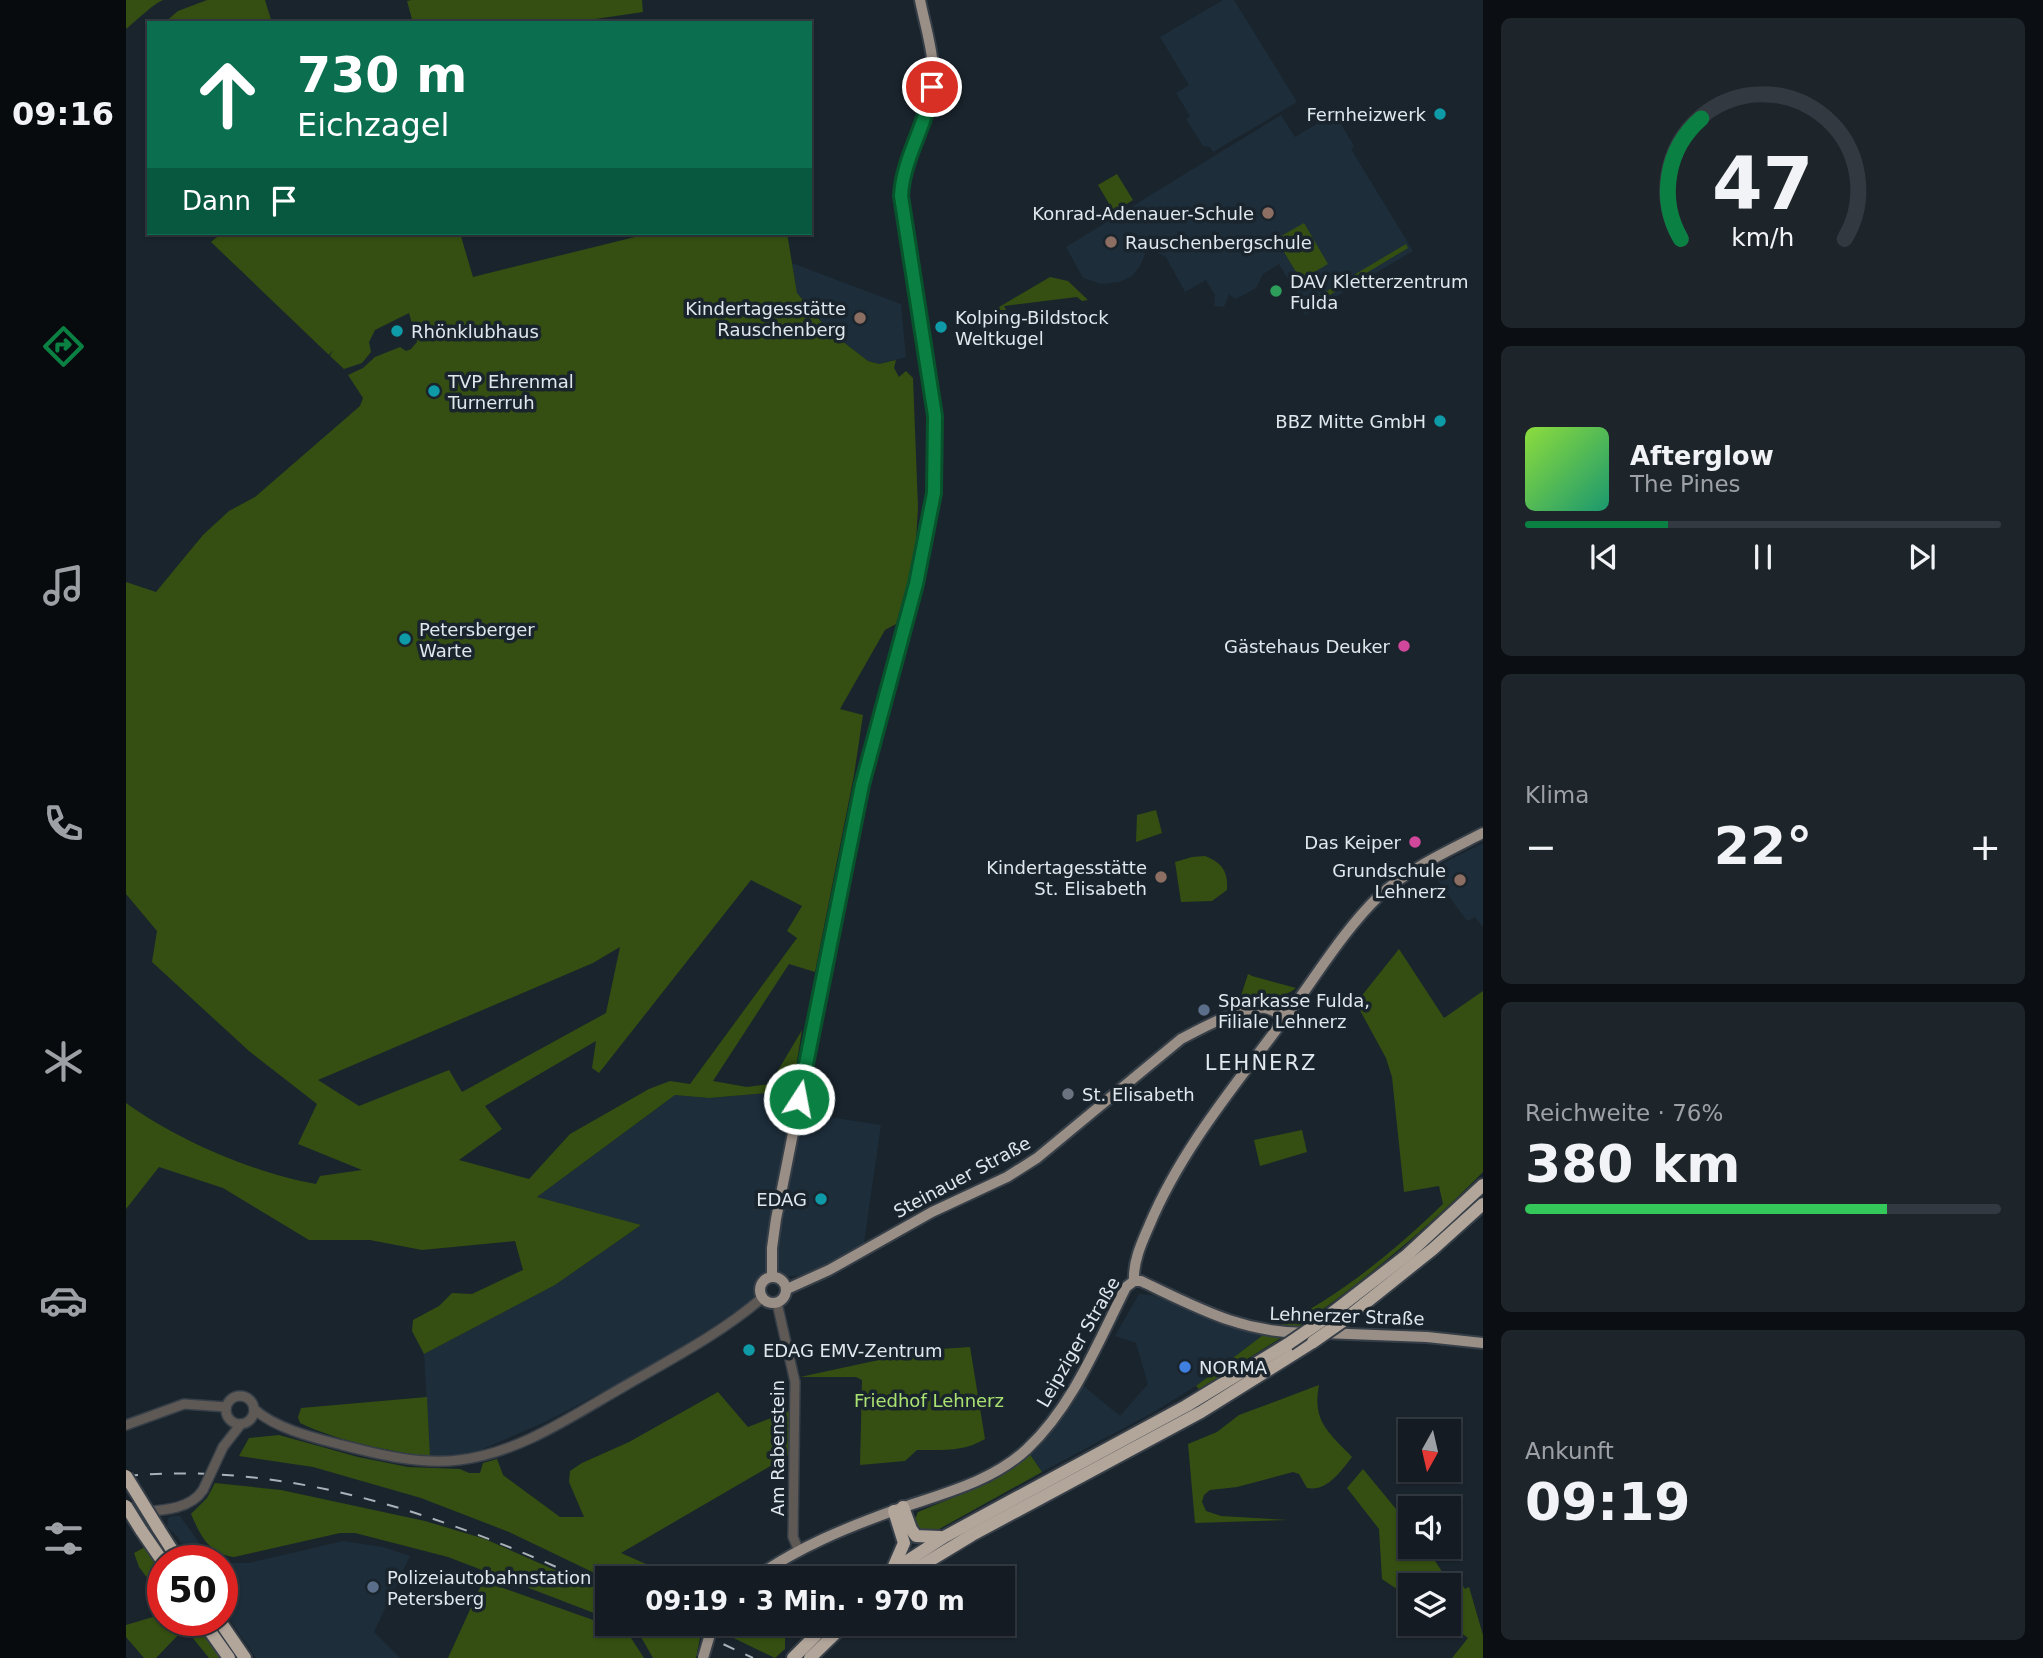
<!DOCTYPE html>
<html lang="de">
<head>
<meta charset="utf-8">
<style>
  body { margin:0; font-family:"DejaVu Sans",sans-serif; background:#1d242a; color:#f1f3f6; height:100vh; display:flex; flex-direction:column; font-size:26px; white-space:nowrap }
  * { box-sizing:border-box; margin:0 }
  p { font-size:23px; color:#9da1a5 }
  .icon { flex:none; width:38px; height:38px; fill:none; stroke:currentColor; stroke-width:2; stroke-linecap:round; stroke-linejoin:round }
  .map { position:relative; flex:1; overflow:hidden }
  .side { display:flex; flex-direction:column; gap:18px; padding:18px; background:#0b0f13; width:560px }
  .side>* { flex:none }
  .banner { position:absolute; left:21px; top:21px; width:665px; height:214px; border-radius:0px; box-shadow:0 2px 5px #0004,0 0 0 2px #333940; background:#0b6e4f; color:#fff; overflow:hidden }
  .needle { width:46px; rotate:188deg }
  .fabs { position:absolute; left:1272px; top:1419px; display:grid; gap:14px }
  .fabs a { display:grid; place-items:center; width:63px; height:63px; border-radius:0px; background:#141b22; box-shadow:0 2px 5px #0004,0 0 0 2px #333940; font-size:35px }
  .speed { position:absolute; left:21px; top:1545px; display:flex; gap:14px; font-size:35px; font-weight:700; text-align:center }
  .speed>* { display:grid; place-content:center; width:91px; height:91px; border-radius:50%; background:#141b22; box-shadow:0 2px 5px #0004,0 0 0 2px #333940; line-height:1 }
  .speed .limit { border:10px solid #d22; background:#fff; color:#111 }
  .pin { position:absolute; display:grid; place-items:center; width:60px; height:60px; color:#fff; margin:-30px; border:4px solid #fff; border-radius:50%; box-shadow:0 2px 7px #0007 }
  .me { position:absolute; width:77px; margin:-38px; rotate:11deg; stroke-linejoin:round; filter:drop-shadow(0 0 5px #0008) }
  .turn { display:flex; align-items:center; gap:24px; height:147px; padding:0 35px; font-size:32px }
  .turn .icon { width:91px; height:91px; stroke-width:2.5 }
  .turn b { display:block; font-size:49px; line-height:60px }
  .then { display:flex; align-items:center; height:66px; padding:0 35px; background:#0003; gap:14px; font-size:26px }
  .big { font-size:52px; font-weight:600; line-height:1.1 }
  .side .tile { flex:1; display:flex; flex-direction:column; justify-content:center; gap:10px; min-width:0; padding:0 24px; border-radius:10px; background:#1d242a }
  .side .dial { align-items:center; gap:0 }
  .dial svg { height:182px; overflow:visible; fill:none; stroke:#333940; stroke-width:7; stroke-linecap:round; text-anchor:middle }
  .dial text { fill:#f1f3f6; stroke:none }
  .song { display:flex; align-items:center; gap:21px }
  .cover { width:84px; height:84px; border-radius:10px; background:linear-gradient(135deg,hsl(90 70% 55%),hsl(160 70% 35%)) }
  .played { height:7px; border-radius:4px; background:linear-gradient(90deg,#0b8043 30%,#333940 30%) }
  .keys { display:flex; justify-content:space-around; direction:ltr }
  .heat { display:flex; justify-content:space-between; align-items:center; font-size:38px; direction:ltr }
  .charge { height:10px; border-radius:5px; background:linear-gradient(90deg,#34c759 76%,#333940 0) }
  .trip { position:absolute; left:469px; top:1566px; width:420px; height:70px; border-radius:0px; background:#141b22; box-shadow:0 2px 5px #0004,0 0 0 2px #333940; font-weight:600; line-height:70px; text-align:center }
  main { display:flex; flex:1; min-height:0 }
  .tabs { display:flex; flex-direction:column; width:126px; justify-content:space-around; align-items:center; background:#080b0e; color:#9da1a5 }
  .tabs .icon { width:49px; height:49px }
  .tabs .selected { color:#0b8043 }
  .tabs b { font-size:32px; color:#f1f3f6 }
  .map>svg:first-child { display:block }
  .built { fill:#1d2d3a }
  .green { fill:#344f11; fill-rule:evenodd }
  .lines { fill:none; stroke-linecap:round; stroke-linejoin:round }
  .minor-casing { stroke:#363f48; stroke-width:12 }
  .major-casing { stroke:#363f48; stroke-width:14 }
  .highway-casing { stroke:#363f48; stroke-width:16 }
  .minor { stroke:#5e5955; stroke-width:9 }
  .major { stroke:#9a8f86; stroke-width:10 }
  .highway { stroke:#b2a59a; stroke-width:12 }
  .rail { stroke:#aab2b9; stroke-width:2; stroke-dasharray:12 12; stroke-linecap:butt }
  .minor-bridge-casing { stroke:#363f48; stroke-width:12; stroke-linecap:butt }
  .major-bridge-casing { stroke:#363f48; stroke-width:14; stroke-linecap:butt }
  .highway-bridge-casing { stroke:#363f48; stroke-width:16; stroke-linecap:butt }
  .minor-bridge { stroke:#5e5955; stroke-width:9 }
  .major-bridge { stroke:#9a8f86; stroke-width:10 }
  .highway-bridge { stroke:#b2a59a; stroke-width:12 }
  .route-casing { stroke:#07532c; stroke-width:18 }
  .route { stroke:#0b8043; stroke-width:12 }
  .culture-dot { fill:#0f9aa8; stroke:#1a242d; stroke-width:2.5 }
  .education-dot { fill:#8d6e63; stroke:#1a242d; stroke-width:2.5 }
  .leisure-dot { fill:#2e9e5b; stroke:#1a242d; stroke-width:2.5 }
  .hotel-dot { fill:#d1479c; stroke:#1a242d; stroke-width:2.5 }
  .service-dot { fill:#5c6f8a; stroke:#1a242d; stroke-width:2.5 }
  .worship-dot { fill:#6b7280; stroke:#1a242d; stroke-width:2.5 }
  .shop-dot { fill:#3f7fe0; stroke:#1a242d; stroke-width:2.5 }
  .labels { text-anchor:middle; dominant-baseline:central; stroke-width:7; stroke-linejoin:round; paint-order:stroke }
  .poi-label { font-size:18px; fill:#e0e7ed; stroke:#1a242d; text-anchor:start }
  .street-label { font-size:18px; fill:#e0e7ed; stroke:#1a242d }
  .park-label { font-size:18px; fill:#aae271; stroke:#1a242d }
  .quarter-label { font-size:21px; letter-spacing:2px; fill:#e0e7ed; stroke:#1a242d }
</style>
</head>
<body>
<main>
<nav class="tabs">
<b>09:16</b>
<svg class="icon selected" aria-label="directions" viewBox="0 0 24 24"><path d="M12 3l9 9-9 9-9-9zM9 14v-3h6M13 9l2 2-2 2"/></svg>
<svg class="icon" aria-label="music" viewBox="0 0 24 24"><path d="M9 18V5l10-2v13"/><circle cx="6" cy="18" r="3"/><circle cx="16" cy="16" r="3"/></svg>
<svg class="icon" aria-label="phone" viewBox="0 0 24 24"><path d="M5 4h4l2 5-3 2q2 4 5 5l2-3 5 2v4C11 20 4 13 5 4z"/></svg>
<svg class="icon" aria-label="climate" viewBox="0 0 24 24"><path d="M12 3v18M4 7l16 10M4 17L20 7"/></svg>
<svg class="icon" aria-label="car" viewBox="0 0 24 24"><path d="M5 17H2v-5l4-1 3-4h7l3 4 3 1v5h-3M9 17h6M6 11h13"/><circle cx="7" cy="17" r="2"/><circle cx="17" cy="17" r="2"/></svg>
<svg class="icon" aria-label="filters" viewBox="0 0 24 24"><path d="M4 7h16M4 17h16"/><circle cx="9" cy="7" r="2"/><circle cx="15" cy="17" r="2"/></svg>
</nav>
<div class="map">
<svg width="1357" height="1658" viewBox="0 0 1357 1658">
  <rect width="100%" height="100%" fill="#1a242d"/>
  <!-- built -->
  <g class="built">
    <polygon points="1097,0 1108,0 1171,102 1087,152 1084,147 1077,146 1060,119 1064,116 1050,93 1063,85 1034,37"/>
    <polygon points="1155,115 1169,137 1199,119 1211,117 1228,146 1225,149 1287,251 1179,315 1174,307 1177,304 1153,264 1137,274 1130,288 1121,293 1109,299 1103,294 1098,307 1088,306 1089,295 1080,280 1059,292 1040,257 1024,249 1021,249 1014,266 1006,276 994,282 975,284 957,278 940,247"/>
    <polygon points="666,263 775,304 780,357 753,364 742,361 703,331 671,293"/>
    <polygon points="1357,843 1357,927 1349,917 1341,921 1304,870"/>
    <polygon points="653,1092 664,1111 755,1125 738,1243 680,1275 639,1278 632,1283 628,1300 525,1367 419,1422 350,1452 304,1457 298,1354 429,1285 514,1226 411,1197 549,1095 583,1098"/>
    <polygon points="1013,1294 1027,1295 1105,1327 1137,1335 1070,1386 1026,1413 916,1472 903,1453 954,1383 994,1416 1022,1384 1010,1343 989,1336"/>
    <polygon points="46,1516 54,1516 79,1551 90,1561 66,1561 51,1536 41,1527 42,1518"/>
    <polygon points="217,1541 257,1547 284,1556 248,1632 274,1658 130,1658 96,1608 96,1563 123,1563"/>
  </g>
  <!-- green -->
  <g class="green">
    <path d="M0,0H37C27,4 9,22 0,29Z"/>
    <polygon points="81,0 139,0 146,23 38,23 52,11"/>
    <polygon points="286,0 516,0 517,12 442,23 287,23 281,1"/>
    <polygon points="991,174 1007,200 988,212 972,185"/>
    <polygon points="1178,223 1202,264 1175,280 1150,239"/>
    <path d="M96,233H334L347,277L525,233H661L671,293L703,331L742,361L753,364L770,360L768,368L773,377L780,371L787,378L792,508L789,557L770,624L759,630L714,709L737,715L728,775L689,972L663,964L587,1081L621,1087L644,1084L676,1030L663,1111L653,1092L583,1098L549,1095L411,1197L515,1225L429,1285L298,1354L286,1331L287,1320L313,1306L326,1293L346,1294L397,1270L389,1241L296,1250L244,1240H183L97,1188L33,1167L0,1209V1103C51,1140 128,1173 190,1184L194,1176L236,1170L172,1144L191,1104L123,1051L26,962L31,931L0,894V582L30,592L77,535L103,511L129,497L234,406L237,398L222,375L237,368L249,357L274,347L280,351L285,349L291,342L283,313L249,330L243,342L245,352L236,363L218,369L204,356L207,350L203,355L85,242ZM625,880L676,906L661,931L671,938L564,1084L544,1081L523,1089L444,1134L403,1179L333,1160L376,1129L359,1106L470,1041L466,1068L473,1073ZM494,947L480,1013L336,1092L323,1070L233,1106L192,1080L467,963Z"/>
    <polygon points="1280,244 1282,248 1177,311 1174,307"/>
    <polygon points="924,277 942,281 962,300 956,301 951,297 878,306 880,310 868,310"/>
    <polygon points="1030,810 1036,833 1010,842 1011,815"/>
    <path d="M1079,856C1096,863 1102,871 1101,890L1086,901L1055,902L1049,862L1066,857Z"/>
    <path d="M1273,949L1318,1018L1357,991V1172C1299,1231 1236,1282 1168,1330L1149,1328C1213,1297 1266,1253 1317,1204L1313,1186L1278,1192L1266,1077L1260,1058L1230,1003Z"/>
    <path d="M1122,974L1126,976L1170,988C1156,1000 1134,996 1117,1005L1113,1002Z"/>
    <polygon points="1176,1130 1181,1152 1134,1166 1128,1140"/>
    <polygon points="1137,1335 1158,1336 1073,1389 1070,1386"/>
    <path d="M844,1347L859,1439C837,1452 816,1450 791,1450L779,1461L734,1465L736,1380L730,1377H674L799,1350Z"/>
    <path d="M1193,1385C1186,1421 1202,1432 1226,1457C1215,1471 1201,1492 1181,1488L1173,1474L1167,1472L1111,1487L1084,1490L1078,1495L1076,1502L1080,1511L1095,1516L1162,1520L1069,1523L1062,1444L1091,1432L1113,1415Z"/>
    <polygon points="592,1392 622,1427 666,1410 665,1454 495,1553 520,1564 531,1577 536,1578 481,1579 383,1532 295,1498 187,1467 113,1456 123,1438 153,1435 232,1457 282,1467 334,1469 343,1473 354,1473 357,1463 371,1459 377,1475 434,1517 458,1517 443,1482 444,1471 456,1463 503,1442"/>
    <path d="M301,1397L304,1457C260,1450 214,1442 174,1423L172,1417L175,1408Z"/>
    <polygon points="903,1453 916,1472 806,1533 791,1530 788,1521 792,1512 865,1482"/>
    <polygon points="1237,1469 1284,1526 1284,1547 1300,1547 1322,1581 1321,1585 1284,1586 1284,1598 1256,1579 1253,1529 1221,1488"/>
    <path d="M89,1483L155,1490L299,1521L359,1539L481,1593V1618L322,1557L229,1533H214L108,1557C83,1554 74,1535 65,1514L81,1498Z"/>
    <polygon points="21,1546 37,1571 37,1599 13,1567 8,1553"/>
    <polygon points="1331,1576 1339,1589 1343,1587 1357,1635 1357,1658 1326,1658 1342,1638 1323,1624 1323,1603"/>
    <polygon points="357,1581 484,1626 505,1638 518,1658 322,1658"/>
    <polygon points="37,1614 37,1620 47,1621 55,1632 30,1658 18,1658 0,1637 0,1625"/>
    <polygon points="53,1621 69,1621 94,1658 83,1658"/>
    <polygon points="497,1624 545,1624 574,1638 570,1658 527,1658 515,1637"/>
    <polygon points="595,1624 629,1624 659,1638 659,1649 649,1658 591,1630"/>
  </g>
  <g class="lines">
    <defs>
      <g id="minor">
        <polyline points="651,1303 669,1382 667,1537 673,1551"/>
        <circle cx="114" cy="1410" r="14"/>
        <path d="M128,1409C149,1428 185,1437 212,1444C251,1454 292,1465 333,1460C393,1453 446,1416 497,1387C545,1359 594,1334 636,1298"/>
        <polyline points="0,1425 58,1404 100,1407"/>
        <polyline points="97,1447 115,1424"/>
        <path d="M2,1513C26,1510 62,1513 77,1490"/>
      </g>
      <g id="major">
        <circle cx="647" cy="1290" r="13"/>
        <path d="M646,1277V1248L650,1219L736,785L790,584L808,493L809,416L775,196C776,162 795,134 804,102C813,66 801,35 794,0"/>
        <path d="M1008,1281C1007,1262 1015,1244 1023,1226C1056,1147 1112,1082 1162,1014C1191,975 1218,930 1253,896C1282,869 1322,851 1357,833"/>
        <path d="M1008,1281H1015C1072,1308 1116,1333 1181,1333"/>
        <path d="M661,1289L703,1270L806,1212L881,1177L911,1158L1055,1039C1076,1028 1116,1006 1139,1008C1147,1009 1153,1014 1159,1018"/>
        <polyline points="1197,1333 1301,1337 1357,1343"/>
        <path d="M629,1578C672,1547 722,1527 772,1509C815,1494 866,1482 901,1449C947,1406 972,1342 1000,1287L1008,1281"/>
      </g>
      <g id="highway">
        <polyline points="1197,1320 1281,1255 1357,1185"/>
        <polyline points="1217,1321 1307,1249 1357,1204"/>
        <polyline points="777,1507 785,1529 790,1536 814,1537"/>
        <polyline points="768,1511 778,1543 768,1566"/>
        <polyline points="32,1528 53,1561"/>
        <polyline points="15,1530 37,1562"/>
        <polyline points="755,1578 818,1537 1060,1406 1162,1344"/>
        <polyline points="775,1578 846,1535 1075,1412 1187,1342"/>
        <polyline points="76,1620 103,1658"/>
        <polyline points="93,1620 119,1658"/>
        <polyline points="667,1658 701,1624"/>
        <polyline points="684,1658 719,1624"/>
      </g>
    </defs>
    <!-- minor casing -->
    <use href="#minor" class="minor-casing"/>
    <!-- major casing -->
    <use href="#major" class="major-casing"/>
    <!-- highway casing -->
    <use href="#highway" class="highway-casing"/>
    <!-- minor -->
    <use href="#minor" class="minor"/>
    <!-- major -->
    <use href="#major" class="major"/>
    <!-- highway -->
    <use href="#highway" class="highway"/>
    <!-- rail -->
    <g class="rail">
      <path d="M0,1476C169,1460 331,1520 481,1590"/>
      <polyline points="554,1624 627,1658"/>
    </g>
    <defs>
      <polyline id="minor-bridge" points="77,1490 97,1447"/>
      <polyline id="major-bridge" points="577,1658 587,1624"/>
      <g id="highway-bridge">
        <polyline points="1187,1342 1217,1321"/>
        <polyline points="1162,1344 1197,1320"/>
        <polyline points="0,1476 32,1528"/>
        <polyline points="0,1506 15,1530"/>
      </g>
    </defs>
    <!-- minor-bridge casing -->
    <use href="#minor-bridge" class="minor-bridge-casing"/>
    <!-- major-bridge casing -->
    <use href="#major-bridge" class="major-bridge-casing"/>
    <!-- highway-bridge casing -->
    <use href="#highway-bridge" class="highway-bridge-casing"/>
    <!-- minor-bridge -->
    <use href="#minor-bridge" class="minor-bridge"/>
    <!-- major-bridge -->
    <use href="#major-bridge" class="major-bridge"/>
    <!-- highway-bridge -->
    <use href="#highway-bridge" class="highway-bridge"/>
  </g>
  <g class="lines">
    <defs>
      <path id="route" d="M673,1099L736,785L790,584L808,493L809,416L775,196C777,157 801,125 806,87"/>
    </defs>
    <!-- route casing -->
    <use href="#route" class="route-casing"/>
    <!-- route -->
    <use href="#route" class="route"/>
  </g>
  <!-- markers -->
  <g class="culture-dot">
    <circle cx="1314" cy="114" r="7"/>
    <circle cx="815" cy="327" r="7"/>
    <circle cx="271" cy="331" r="7"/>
    <circle cx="308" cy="391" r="7"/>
    <circle cx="1314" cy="421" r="7"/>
    <circle cx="279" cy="639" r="7"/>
    <circle cx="695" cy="1199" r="7"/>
    <circle cx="623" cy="1350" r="7"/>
  </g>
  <g class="education-dot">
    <circle cx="1142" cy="213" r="7"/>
    <circle cx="985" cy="242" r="7"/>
    <circle cx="734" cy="318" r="7"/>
    <circle cx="1035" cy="877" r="7"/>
    <circle cx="1334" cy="880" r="7"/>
  </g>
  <circle class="leisure-dot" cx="1150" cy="291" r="7"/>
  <g class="hotel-dot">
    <circle cx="1278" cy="646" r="7"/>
    <circle cx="1289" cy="842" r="7"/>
  </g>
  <g class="service-dot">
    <circle cx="1078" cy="1010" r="7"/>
    <circle cx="247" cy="1587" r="7"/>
  </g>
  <circle class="worship-dot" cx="942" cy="1094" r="7"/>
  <circle class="shop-dot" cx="1059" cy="1367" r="7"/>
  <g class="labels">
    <!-- poi labels -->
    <g class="poi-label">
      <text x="1300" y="114" text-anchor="end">Fernheizwerk</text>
      <text x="1128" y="213" text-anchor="end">Konrad-Adenauer-Schule</text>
      <text x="999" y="242">Rauschenbergschule</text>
      <text x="1164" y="281">DAV Kletterzentrum<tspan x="1164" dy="21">Fulda</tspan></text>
      <text x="720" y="308" text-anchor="end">Kindertagesstätte<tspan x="720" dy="21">Rauschenberg</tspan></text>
      <text x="829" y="317">Kolping-Bildstock<tspan x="829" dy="21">Weltkugel</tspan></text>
      <text x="285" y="331">Rhönklubhaus</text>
      <text x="322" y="381">TVP Ehrenmal<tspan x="322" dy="21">Turnerruh</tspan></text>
      <text x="1300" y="421" text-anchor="end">BBZ Mitte GmbH</text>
      <text x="293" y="629">Petersberger<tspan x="293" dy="21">Warte</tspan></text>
      <text x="1264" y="646" text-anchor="end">Gästehaus Deuker</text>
      <text x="1275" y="842" text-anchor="end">Das Keiper</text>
      <text x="1021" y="867" text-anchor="end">Kindertagesstätte<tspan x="1021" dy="21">St. Elisabeth</tspan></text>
      <text x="1320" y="870" text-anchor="end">Grundschule<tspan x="1320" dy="21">Lehnerz</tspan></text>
      <text x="1092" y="1000">Sparkasse Fulda,<tspan x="1092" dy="21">Filiale Lehnerz</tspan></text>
      <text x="956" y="1094">St. Elisabeth</text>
      <text x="681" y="1199" text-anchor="end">EDAG</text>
      <text x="637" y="1350">EDAG EMV-Zentrum</text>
      <text x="1073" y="1367">NORMA</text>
      <text x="261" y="1577">Polizeiautobahnstation<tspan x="261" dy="21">Petersberg</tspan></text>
    </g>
    <!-- street labels -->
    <g class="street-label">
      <text transform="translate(836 1177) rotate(-28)">Steinauer Straße</text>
      <text transform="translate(1221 1316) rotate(2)">Lehnerzer Straße</text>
      <text transform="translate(952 1342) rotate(-60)">Leipziger Straße</text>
      <text transform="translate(651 1448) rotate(-90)">Am Rabenstein</text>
    </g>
    <!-- park labels -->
    <g class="park-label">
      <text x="803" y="1400">Friedhof Lehnerz</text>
    </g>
    <!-- quarter labels -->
    <g class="quarter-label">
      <text x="1135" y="1063">LEHNERZ</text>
    </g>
  </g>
</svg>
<div class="fabs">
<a><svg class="needle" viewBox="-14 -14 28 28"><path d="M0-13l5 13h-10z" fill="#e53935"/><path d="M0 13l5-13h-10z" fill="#9da1a5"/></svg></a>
<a><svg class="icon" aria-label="sound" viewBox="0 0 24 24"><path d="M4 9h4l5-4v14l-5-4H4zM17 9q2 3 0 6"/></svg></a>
<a><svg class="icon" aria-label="layers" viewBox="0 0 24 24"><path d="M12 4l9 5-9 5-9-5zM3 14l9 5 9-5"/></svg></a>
</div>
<div class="speed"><div class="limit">50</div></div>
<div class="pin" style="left:806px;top:87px;background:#d93025"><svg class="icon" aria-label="arrive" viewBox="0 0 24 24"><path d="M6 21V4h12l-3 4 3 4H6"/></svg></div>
<svg class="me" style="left:673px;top:1099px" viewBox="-20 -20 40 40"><circle r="17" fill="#0b8043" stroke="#fff" stroke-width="3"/><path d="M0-11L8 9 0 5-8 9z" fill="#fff"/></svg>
<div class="trip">09:19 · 3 Min. · 970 m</div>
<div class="banner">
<div class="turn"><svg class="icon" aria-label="ahead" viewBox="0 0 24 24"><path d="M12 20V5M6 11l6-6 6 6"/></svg><div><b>730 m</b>Eichzagel</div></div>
<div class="then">Dann<svg class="icon" aria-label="arrive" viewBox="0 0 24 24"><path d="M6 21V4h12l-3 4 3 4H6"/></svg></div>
</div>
</div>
<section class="side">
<div class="tile dial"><svg viewBox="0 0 100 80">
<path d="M14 69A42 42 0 1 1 86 69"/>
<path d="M14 69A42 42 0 0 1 23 16" stroke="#0b8043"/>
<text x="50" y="56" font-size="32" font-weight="700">47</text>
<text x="50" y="72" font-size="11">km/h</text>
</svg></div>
<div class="tile">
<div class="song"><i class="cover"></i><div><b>Afterglow</b><p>The Pines</p></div></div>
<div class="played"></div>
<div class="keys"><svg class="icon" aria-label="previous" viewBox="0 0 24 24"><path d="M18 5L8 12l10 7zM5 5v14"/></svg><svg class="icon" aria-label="pause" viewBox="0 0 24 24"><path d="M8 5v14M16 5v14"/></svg><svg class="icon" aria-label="next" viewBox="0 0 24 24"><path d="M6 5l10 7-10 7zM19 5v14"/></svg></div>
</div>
<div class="tile"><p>Klima</p>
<div class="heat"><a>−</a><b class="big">22°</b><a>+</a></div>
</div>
<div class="tile"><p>Reichweite · 76%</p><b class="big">380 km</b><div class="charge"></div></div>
<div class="tile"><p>Ankunft</p><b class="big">09:19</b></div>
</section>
</main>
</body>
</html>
